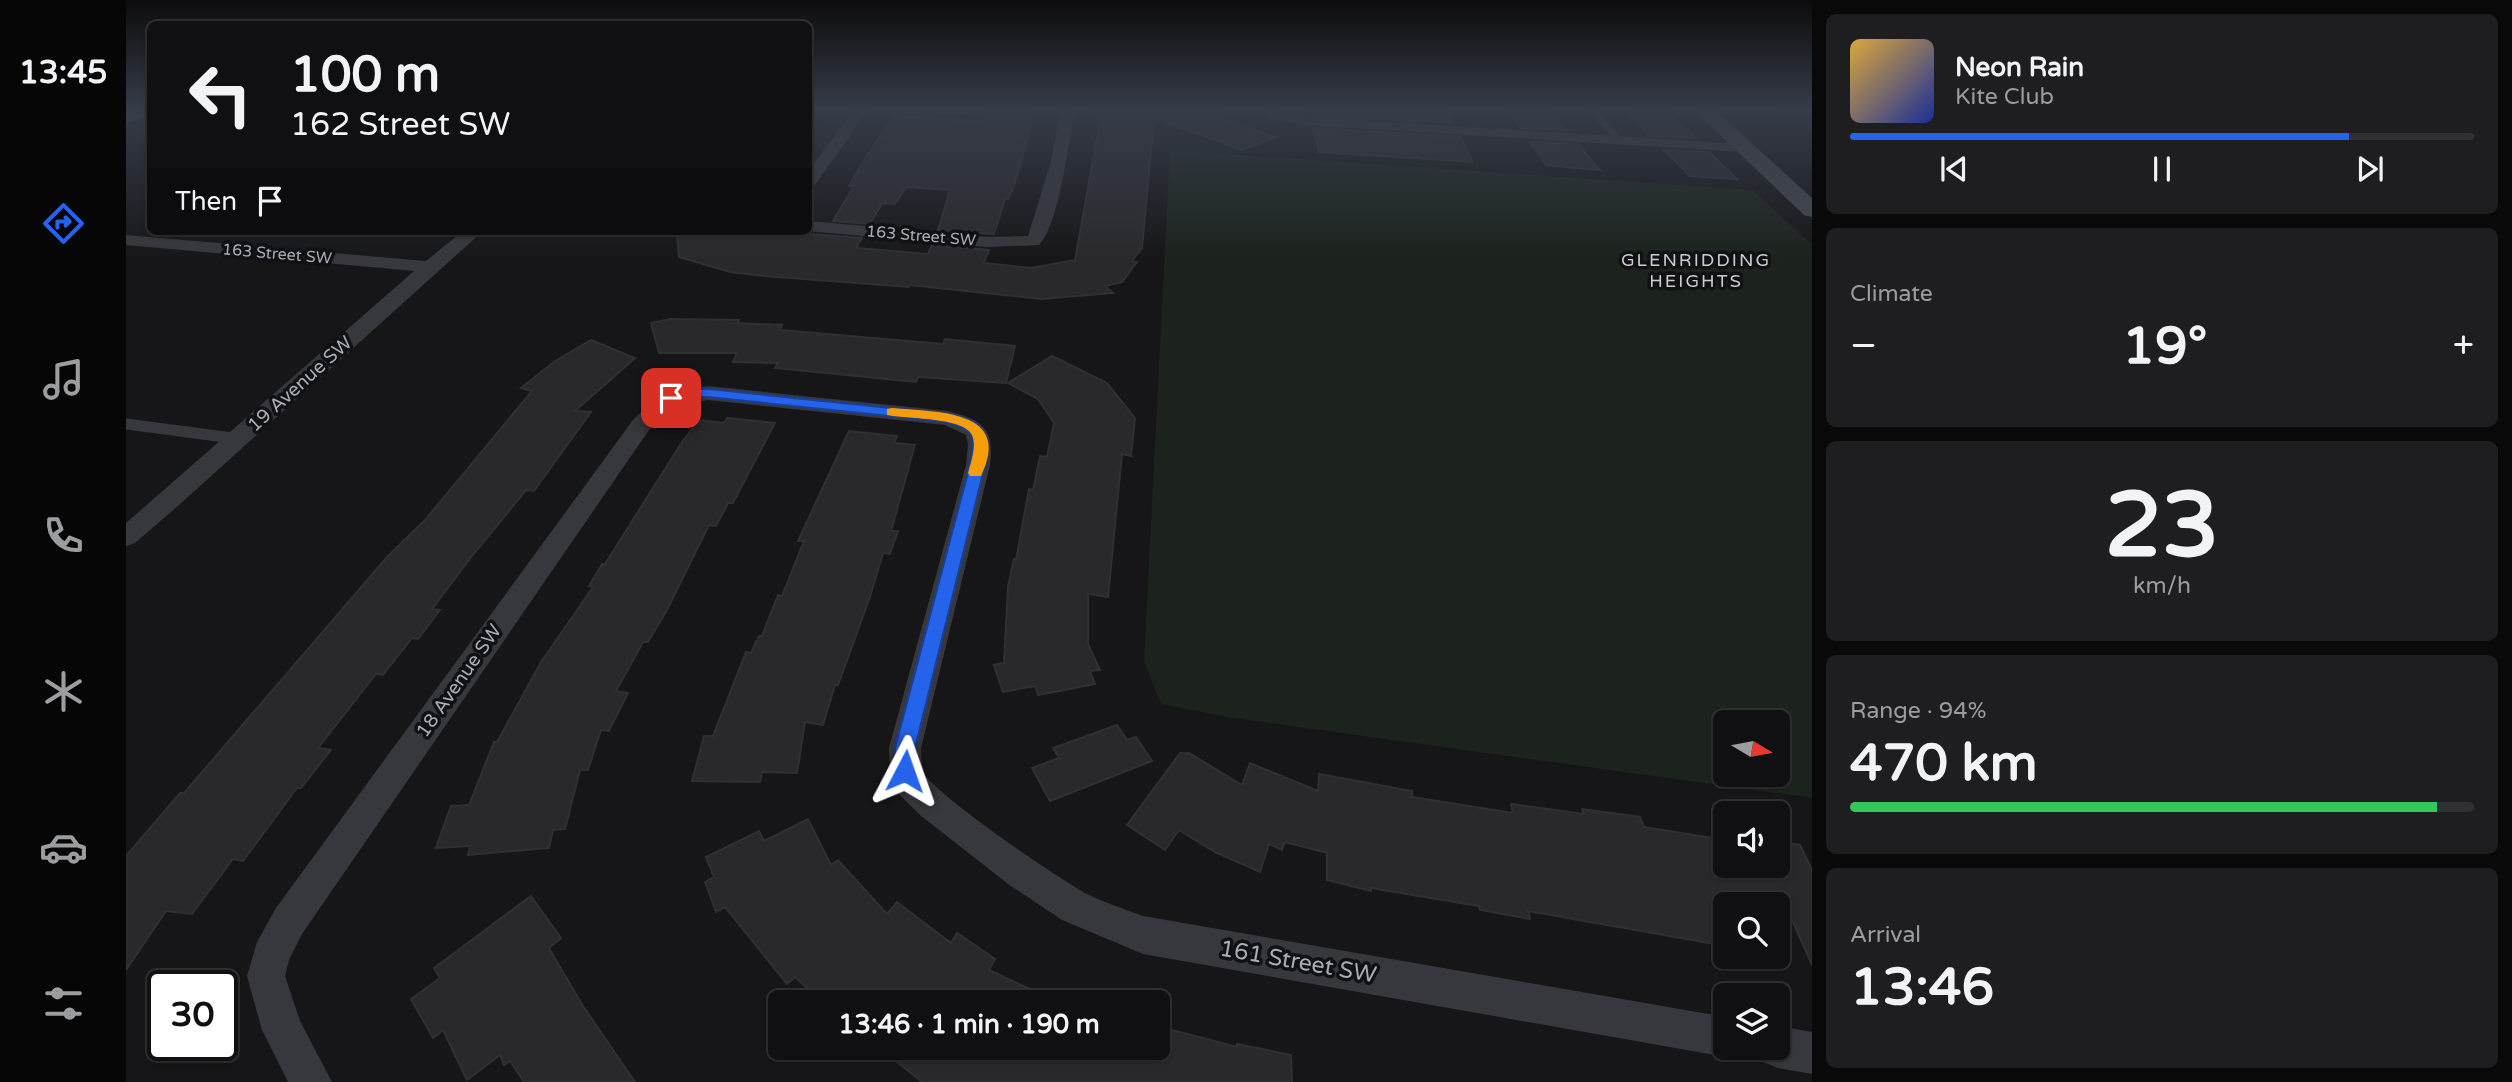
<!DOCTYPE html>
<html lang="en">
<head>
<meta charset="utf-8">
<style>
  body { margin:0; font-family:"Varela Round",sans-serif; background:#1e1e20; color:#f1f3f6; height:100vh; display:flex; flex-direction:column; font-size:26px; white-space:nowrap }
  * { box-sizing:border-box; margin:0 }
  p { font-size:23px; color:#9c9d9f }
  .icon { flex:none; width:38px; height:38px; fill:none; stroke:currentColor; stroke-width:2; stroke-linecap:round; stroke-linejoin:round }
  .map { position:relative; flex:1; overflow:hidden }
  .side { display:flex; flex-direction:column; gap:14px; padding:14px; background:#09090a; width:700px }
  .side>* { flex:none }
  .top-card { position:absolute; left:21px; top:21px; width:665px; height:214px; border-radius:10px; box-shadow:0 2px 5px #0004,0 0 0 2px #303032; background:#101012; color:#f1f3f6; overflow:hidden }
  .needle { width:46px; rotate:100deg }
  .tools { position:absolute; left:1587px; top:710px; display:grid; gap:14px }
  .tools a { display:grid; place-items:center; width:77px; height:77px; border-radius:10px; background:#101012; box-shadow:0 2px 5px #0004,0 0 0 2px #303032; font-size:35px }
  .speed { position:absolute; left:21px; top:970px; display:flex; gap:14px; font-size:35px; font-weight:700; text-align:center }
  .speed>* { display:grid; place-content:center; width:91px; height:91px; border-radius:50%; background:#101012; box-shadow:0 2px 5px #0004,0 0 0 2px #303032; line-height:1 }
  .speed .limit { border:4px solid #111; border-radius:10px; background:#fff; color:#111 }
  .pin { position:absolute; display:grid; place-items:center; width:60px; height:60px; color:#fff; margin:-30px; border-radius:14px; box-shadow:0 4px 10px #0006 }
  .me { position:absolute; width:77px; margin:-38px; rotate:4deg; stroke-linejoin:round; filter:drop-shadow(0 0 5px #0008) }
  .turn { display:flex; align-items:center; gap:24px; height:147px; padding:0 28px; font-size:32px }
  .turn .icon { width:91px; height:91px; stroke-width:2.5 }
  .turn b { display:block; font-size:49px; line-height:60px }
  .then { display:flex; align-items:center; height:66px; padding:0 28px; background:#0003; gap:14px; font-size:26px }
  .big { font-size:52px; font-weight:700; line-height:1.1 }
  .side .widget { flex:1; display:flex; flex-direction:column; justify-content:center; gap:10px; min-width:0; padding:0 24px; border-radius:10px; background:#1e1e20 }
  .side .dial { align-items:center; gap:0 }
  .dial b { font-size:91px; line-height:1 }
  .song { display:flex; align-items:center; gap:21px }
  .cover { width:84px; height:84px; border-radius:10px; background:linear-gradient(135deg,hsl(40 70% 55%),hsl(230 70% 35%)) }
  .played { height:7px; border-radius:4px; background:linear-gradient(90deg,#2563eb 80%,#303032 80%) }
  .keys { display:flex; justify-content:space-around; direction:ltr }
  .heat { display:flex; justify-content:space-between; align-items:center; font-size:38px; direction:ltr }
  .charge { height:10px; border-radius:5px; background:linear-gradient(90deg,#34c759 94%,#303032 0) }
  .trip { position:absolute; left:642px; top:990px; width:402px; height:70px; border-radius:10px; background:#101012; box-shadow:0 2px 5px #0004,0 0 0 2px #303032; font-weight:700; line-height:70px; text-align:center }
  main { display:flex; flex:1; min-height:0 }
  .menu { display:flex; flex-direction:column; width:126px; justify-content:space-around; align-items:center; background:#060607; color:#9c9d9f }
  .menu .icon { width:49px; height:49px }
  .menu .active { color:#2563eb }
  .menu b { font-size:32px; color:#f1f3f6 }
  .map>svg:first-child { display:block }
  .green { fill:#1c231d; fill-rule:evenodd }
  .building { fill:#29292c; stroke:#303034; stroke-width:2 }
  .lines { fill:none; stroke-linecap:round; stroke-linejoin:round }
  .lane-far1 { stroke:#37383d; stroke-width:7 }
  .lane { stroke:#37383d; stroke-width:11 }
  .street { fill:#37383d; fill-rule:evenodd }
  .secondary { fill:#45474d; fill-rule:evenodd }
  .route { fill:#2563eb; stroke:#184099; stroke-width:2 }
  .slow { fill:#f59e0b }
  .labels { text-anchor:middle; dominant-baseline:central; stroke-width:7; stroke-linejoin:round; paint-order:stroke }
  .far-street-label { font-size:16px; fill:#a8adb8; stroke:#111113 }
  .far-neighbourhood-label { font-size:18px; letter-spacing:2px; fill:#c9ccd4; stroke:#111113 }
  .street-label { font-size:19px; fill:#a8adb8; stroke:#111113 }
  .near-street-label { font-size:23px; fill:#a8adb8; stroke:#111113 }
</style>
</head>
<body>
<main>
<nav class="menu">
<b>13:45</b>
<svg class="icon active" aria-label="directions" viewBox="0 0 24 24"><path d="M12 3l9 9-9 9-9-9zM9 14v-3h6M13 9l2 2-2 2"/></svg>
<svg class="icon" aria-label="music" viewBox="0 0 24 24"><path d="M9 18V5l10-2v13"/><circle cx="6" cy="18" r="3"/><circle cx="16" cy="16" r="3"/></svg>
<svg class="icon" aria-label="phone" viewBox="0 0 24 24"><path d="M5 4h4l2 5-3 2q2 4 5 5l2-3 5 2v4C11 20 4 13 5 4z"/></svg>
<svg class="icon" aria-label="climate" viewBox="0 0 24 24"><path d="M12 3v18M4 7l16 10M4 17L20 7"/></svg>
<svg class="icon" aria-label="car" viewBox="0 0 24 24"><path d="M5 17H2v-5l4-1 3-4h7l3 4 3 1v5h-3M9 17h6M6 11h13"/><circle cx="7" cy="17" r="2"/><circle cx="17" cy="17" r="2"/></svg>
<svg class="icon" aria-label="filters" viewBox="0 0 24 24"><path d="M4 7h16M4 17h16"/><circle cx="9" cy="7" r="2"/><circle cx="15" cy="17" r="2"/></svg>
</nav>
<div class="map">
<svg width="1686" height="1082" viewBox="0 0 1686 1082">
  <rect width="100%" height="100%" fill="#161618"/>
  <!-- green -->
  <path class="green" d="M1044,150L1627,190L1686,245V798L1101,717L1035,704L1018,662ZM1600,723H1652V775H1600Z"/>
  <!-- building -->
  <g class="building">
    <polygon points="861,109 907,109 903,123 906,123 888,186 882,199 879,199 868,234 812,230 824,190 780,187 769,204 756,203 744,224 707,221 728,186 723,186 732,170 767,116 856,121"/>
    <polygon points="968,109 1096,110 1098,119 1150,137 1116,150 1028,118 1016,248 1006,261 1011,262 996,282 979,286 987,293 916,299 784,285 783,287 638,276 604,272 553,257 551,234 555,231 679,231 682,234 736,238 730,248 802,254 806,245 863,250 858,263 905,268 949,260 973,127"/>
    <polygon points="1181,109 1320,109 1327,123 1183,115"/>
    <polygon points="1383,109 1418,109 1440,130 1395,128"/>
    <polygon points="1504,109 1538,109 1569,138 1524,136 1503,114 1509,115"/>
    <polygon points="1187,128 1334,137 1346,162 1193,152"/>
    <polygon points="1405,142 1452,144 1474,170 1420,165"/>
    <polygon points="1538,150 1583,152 1611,179 1564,176"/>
    <polygon points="545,319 613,320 612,323 656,325 654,330 817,344 819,339 889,346 880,383 792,377 790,382 649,368 652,363 607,362 611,353 533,353 525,323"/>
    <polygon points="465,340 509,358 449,411 465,412 408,491 400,490 346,556 306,609 314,610 292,639 286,638 257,675 250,674 192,748 205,750 175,788 171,788 117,861 107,859 66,914 40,911 0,970 0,856 54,793 58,793 262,556 299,520 406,391 395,388 429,361"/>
    <polygon points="926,356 981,383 1009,418 1005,456 996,454 982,597 962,594 962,644 974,670 964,671 969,684 912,695 909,686 877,692 868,665 878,663 882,586 888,559 890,560 903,489 907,490 914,456 921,457 928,423 912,399 882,383"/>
    <polygon points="601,418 649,423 607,503 602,503 590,526 583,525 541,610 522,642 517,642 490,691 502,693 483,731 475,730 462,770 454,770 439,829 427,830 423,848 342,855 344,846 310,848 325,806 343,805 368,742 371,742 415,662 467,587 463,586 476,564 479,564 556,442 573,420 598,423"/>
    <polygon points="723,431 771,436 768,443 789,445 765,531 772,531 764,554 757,553 744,597 712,685 709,685 697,725 679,722 671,773 636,772 634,782 566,781 578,736 587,736 620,652 625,653 633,636 636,636 652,595 656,596 678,541 672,541"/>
    <polygon points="991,725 1001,740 1010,737 1026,761 924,801 906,768 933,758 927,748"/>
    <polygon points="1054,753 1063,753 1116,785 1124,763 1192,791 1193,774 1286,791 1286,797 1387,813 1385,804 1458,814 1456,809 1514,817 1518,827 1600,840 1600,866 1652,866 1652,841 1674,845 1686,870 1686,965 1667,922 1652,919 1652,905 1600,905 1600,946 1402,911 1404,919 1354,910 1353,906 1245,888 1245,891 1201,880 1201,853 1159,842 1156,850 1143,844 1134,872 1089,852 1053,830 1039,850 1001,825"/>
    <polygon points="682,819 705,865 712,860 761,914 771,902 825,943 831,933 869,959 863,970 934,1003 698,1003 669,977 661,984 599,907 590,912 579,882 588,877 580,857 633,831 638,841"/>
    <polygon points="405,896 435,938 423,948 457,1006 509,1082 398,1082 384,1061 378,1065 374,1055 341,1080 317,1030 307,1038 285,999 314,978 308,968"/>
    <polygon points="1042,1029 1111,1047 1111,1044 1165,1055 1166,1082 796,1082 754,1048 1040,1048"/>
  </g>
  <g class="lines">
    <!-- lane-far1 -->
    <polyline class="lane-far1" points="1466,109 1493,141"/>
    <!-- lane -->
    <polyline class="lane" points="0,424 114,439"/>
    <!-- street -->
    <g class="street">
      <polygon points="729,109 743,109 688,186 682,188 682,171"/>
      <path d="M932,109H946L948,113C943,143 933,224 913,245L861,247L682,231V221L861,237L902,236L925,161L934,113Z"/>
      <polygon points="1139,109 1153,109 1156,113 1179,117 1618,144 1625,148 1618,152 1179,125 1147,120"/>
      <polygon points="1651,109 1686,109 1686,114 1658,113"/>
      <polygon points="337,231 357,231 53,505 9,543 0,546 0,523 288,271 0,245 0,235 300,261"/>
      <path d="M582,386L822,411C856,420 869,428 864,465L795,748L796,771C810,796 932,878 961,894C979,903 999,909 1017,916L1600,1017V1048H1616L1614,1051L1600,1057L1017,954L936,920L882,884L794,815L774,795L769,785L764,771L763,748L840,465L842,445L840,435L819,425L582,400L552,406L523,430L176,934L163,960L159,976L174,1021L206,1082H162L136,1030L121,976L131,942L150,908L507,420C529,398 551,389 582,386Z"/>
      <polygon points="1652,1026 1686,1032 1686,1074 1652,1068 1637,1062 1632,1048 1652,1048"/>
    </g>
    <!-- secondary -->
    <g class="secondary">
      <polygon points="7,109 24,109 24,116 0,124 0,112"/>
      <polygon points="1567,109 1588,109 1686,198 1686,217 1678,215"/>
    </g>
  </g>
  <!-- sky -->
  <linearGradient id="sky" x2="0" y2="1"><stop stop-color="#0c0c0d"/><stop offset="0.42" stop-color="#363c48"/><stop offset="1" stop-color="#363c48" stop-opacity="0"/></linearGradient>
  <rect width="1686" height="261" fill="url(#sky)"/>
  <!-- route -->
  <path class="route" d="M562,389H582L822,414C856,422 865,429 859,465L789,748V771L787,777L779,779L772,777L769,771V748L844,465C850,437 850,430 821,422L582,397H563L545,402L539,398Z"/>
  <!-- slow -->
  <path class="slow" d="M766,408C809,412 888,409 855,476H844L842,473C845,462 851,446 846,435C838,417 779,419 761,415V409Z"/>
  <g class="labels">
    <!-- far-street labels -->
    <g class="far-street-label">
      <text transform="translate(795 236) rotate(5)">163 Street SW</text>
      <text transform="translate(151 254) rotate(5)">163 Street SW</text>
    </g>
    <!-- far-neighbourhood labels -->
    <g class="far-neighbourhood-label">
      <text x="1570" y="260">GLENRIDDING<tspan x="1570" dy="21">HEIGHTS</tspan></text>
    </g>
    <!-- street labels -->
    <g class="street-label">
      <text transform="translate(174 384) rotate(-42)">19 Avenue SW</text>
      <text transform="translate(333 681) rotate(-55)">18 Avenue SW</text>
    </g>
    <!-- near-street labels -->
    <g class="near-street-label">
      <text transform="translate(1172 962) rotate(10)">161 Street SW</text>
    </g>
  </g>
</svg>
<div class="tools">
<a><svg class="needle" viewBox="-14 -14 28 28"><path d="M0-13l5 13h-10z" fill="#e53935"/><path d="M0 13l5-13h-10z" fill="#9c9d9f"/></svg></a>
<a><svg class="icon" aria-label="sound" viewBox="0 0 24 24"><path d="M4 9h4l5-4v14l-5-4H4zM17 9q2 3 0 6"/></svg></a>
<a><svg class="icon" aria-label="search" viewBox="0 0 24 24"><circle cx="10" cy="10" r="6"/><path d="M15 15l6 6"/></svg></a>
<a><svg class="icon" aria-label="layers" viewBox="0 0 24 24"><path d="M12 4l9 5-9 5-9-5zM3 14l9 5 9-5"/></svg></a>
</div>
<div class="speed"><div class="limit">30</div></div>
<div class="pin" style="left:545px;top:398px;background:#d93025"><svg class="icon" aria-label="arrive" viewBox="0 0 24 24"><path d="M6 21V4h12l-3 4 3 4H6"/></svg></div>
<svg class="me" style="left:779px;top:771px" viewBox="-20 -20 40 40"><path d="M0-17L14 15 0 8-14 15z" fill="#2563eb" stroke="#fff" stroke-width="4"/></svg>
<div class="trip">13:46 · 1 min · 190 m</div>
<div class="top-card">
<div class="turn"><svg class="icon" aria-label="left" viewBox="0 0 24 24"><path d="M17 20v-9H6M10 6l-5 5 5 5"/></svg><div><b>100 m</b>162 Street SW</div></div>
<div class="then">Then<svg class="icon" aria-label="arrive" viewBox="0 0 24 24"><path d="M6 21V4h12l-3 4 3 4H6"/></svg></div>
</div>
</div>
<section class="side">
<div class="widget">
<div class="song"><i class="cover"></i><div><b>Neon Rain</b><p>Kite Club</p></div></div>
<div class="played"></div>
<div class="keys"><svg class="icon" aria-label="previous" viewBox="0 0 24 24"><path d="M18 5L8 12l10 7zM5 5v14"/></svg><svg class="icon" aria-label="pause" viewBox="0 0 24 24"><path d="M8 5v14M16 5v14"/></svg><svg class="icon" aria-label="next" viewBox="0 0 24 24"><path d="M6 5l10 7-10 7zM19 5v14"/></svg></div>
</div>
<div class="widget"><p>Climate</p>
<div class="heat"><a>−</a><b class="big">19°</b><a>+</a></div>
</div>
<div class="widget dial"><b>23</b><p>km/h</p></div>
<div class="widget"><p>Range · 94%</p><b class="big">470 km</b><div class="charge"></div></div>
<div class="widget"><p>Arrival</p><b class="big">13:46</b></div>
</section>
</main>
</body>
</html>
